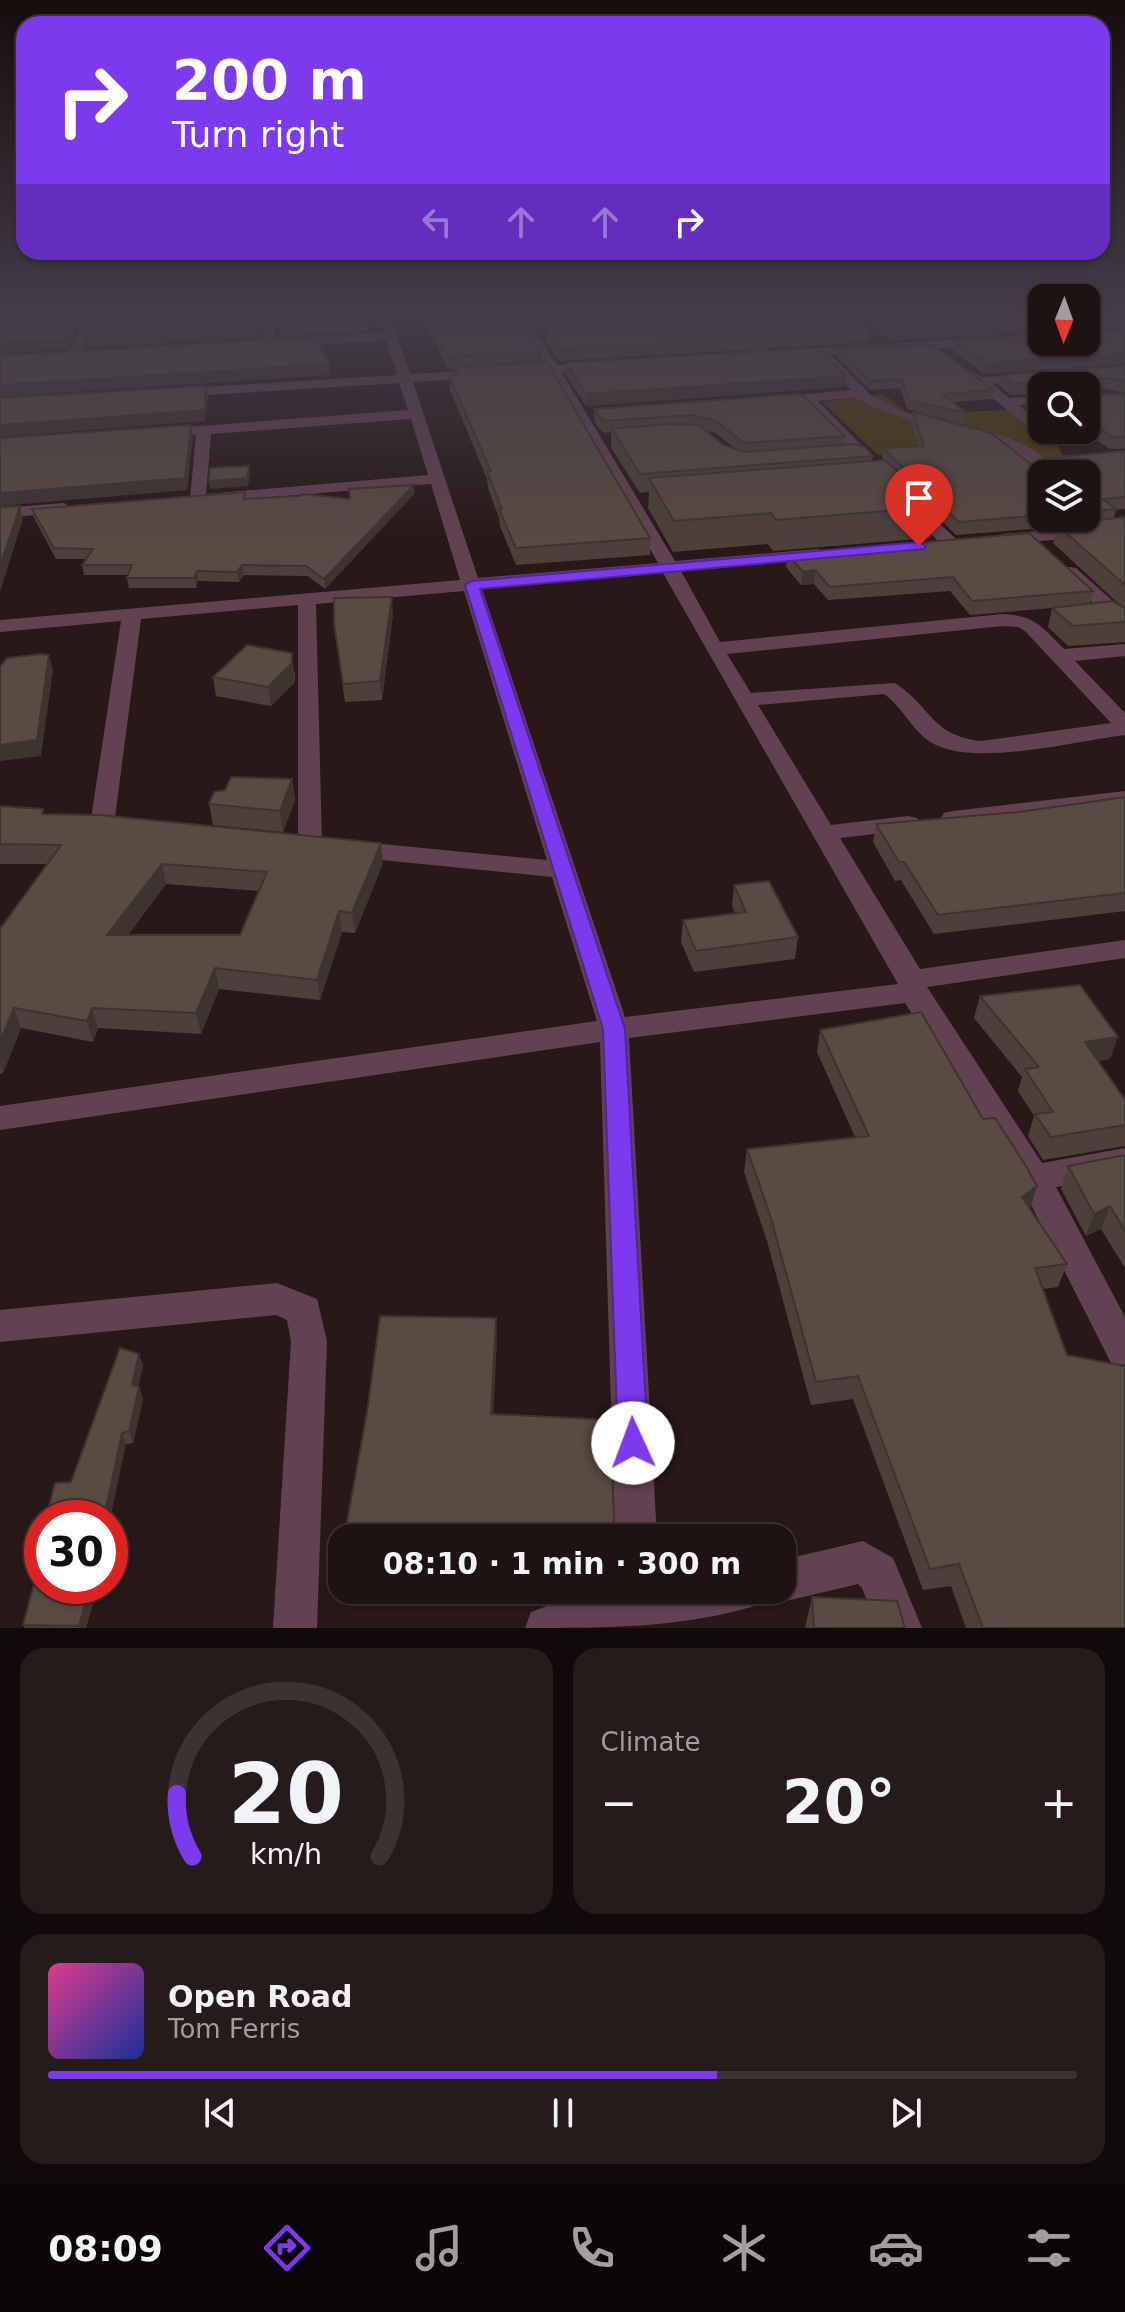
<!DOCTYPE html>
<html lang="en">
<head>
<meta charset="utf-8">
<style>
  body { margin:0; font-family:"DejaVu Sans",sans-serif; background:#261b1b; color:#f1f3f6; height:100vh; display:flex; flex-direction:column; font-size:30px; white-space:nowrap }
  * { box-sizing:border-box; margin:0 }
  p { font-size:26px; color:#a19e9f }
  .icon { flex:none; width:44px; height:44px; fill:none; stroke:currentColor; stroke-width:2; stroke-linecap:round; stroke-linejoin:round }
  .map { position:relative; height:1628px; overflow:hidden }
  .panel { display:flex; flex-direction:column; gap:20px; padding:20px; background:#100a0a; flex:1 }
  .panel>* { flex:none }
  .guide { position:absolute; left:16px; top:16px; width:1094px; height:244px; border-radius:24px; box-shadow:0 2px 6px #0004,0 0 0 2px #3c3232; background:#7c3aed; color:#fff; overflow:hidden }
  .needle { width:52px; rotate:181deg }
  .tools { position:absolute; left:1028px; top:284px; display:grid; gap:16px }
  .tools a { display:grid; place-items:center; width:72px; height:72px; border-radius:16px; background:#1e1212; box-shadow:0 2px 6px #0004,0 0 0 2px #3c3232; font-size:40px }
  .speed { position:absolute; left:24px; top:1500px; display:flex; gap:16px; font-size:40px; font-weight:700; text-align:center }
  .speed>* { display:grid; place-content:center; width:104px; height:104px; border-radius:50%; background:#1e1212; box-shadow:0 2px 6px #0004,0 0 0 2px #3c3232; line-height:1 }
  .speed .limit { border:12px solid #d22; background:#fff; color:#111 }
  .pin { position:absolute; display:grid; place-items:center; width:68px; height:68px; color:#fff; margin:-82px -34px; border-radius:50% 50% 50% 0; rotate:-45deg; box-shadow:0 0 8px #0007 }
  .pin .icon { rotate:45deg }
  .me { position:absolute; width:88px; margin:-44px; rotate:358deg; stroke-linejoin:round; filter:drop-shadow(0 0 6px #0008) }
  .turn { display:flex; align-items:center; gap:28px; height:168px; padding:0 24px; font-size:36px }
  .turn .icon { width:104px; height:104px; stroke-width:2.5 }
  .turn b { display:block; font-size:56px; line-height:68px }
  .lanes { display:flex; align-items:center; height:76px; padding:0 24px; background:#0003; justify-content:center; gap:40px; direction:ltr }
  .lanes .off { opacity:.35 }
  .big { font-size:60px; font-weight:800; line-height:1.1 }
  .panel .widget { flex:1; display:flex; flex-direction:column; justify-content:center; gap:12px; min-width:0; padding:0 28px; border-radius:24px; background:#261b1b }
  .panel .dial { align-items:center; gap:0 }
  .dial svg { height:208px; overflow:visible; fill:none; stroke:#3c3232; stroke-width:7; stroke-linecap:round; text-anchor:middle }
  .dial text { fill:#f1f3f6; stroke:none }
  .song { display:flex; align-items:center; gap:24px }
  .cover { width:96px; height:96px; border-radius:12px; background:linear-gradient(135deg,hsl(330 70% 55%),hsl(230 70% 35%)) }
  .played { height:8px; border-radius:4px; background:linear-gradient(90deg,#7c3aed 65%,#3c3232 65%) }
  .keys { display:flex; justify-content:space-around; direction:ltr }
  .heat { display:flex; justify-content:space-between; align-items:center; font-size:44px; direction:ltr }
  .panel .tiles { flex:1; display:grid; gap:20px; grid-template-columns:1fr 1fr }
  .widget:last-child { grid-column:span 2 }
  .trip { position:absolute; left:328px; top:1524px; width:468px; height:80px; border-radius:24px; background:#1e1212; box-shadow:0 2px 6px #0004,0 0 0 2px #3c3232; font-weight:800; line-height:80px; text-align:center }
  .tab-bar { display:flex; height:128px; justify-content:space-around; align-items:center; background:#0c0707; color:#a19e9f }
  .tab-bar .icon { width:56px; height:56px }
  .tab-bar .on { color:#7c3aed }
  .tab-bar b { font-size:36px; color:#f1f3f6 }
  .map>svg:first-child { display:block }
  .green { fill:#4d390a }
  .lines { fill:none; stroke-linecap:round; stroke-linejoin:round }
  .lane { fill:#624250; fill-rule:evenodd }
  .street { fill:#624250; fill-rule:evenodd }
  .wall { fill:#4d4039; fill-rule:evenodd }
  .shaded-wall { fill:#3e342e }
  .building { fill:#594a42; stroke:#3e342e; stroke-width:2; fill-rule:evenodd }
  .route { fill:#7c3aed; stroke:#51269a; stroke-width:2 }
</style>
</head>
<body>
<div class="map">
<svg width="1125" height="1628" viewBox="0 0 1125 1628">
  <rect width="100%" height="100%" fill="#281818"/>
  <!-- green -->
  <polygon class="green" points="883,394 909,414 1008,410 1054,439 1063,456 1023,459 993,444 878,455 822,402"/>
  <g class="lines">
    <!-- lane -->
    <path class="lane" d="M854,391C869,390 890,407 905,412C950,427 1013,427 1048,462L1046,465C1031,467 1010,450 995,444C947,426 898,423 854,397Z"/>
    <!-- street -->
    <g class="street">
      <polygon points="86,314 98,314 80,356 69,359 68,356"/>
      <polygon points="263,314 275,314 275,347 265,344"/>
      <path d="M378,314H390L410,374L481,370L488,374L481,378L413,382L478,578L658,563L549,373L521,375L514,371L521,367L545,366L514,314H526L557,365L596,363L603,367L596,371L562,373L675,561L818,549L827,554L818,559L681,571L720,642L1003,614C1036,616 1042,627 1064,649L1125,644V656L1075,661L1125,713V735C1076,741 980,766 936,745C914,735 904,708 884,694L758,705L831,825L908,816L917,818L920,823L917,828L908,830L840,838L920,969L1125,940V958L927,987L1042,1163L1125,1148V1174L1056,1187L1125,1317V1370L1112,1365L1022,1187L905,1003L629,1038L657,1538H615L600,1042L0,1130V1106L597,1021L552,877L351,857L342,854L339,849L342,844L351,841L547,860L464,591L316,604L322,845L319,850H301L298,845V605L141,619L114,825L111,830H93L90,825L121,621L0,632V620L460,580L431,484L212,502L205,499L198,503L190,498L196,435L160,437L153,433L160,429L408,410L399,383L174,397L167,393L174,389L397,375L386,340L285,347L279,343L285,339L384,333ZM411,419L428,475L206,494L211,434ZM663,573L898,984L625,1017L482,589ZM1003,626L1018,627L1025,631L1111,723L981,741C930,735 933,708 895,683L751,693L727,654Z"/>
      <polygon points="720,314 733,314 770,353 770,359 760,359"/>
      <polygon points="1042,334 1042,342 831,355 869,393 862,397 818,401 869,453 872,456 864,461 859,459 804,403 775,405 768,401 775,397 851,390 817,356 784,357 784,351 789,350"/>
      <polygon points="973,372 982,377 1040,374 1040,380 1035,381 992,384 1009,398 1042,396 1042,404 1019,405 1042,423 1042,430 1049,430 1047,433 1037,433 968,379 968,373"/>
      <polygon points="1125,451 1125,461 1038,468 1046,474 1042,474 1042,484 1036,482 1017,464 1025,459"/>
      <polygon points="909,498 915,500 956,539 959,543 956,547 944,547 903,506 901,503"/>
      <polygon points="64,503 72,508 70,512 0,518 0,508"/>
      <polygon points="1125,524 1125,534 1003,544 994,539 1003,534"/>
      <polygon points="1070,567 1076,568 1125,612 1125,628 1118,626 1064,576 1061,572 1064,568"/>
      <polygon points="1125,791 1125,805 953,825 944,823 941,818 944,813 953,811"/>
      <polygon points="277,1283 317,1299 327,1341 317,1628 273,1628 291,1341 287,1320 276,1315 0,1342 0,1310"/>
      <path d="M863,1541L893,1558L922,1628H878L862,1588L858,1584L782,1602L767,1596L764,1590L758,1605C684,1628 603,1628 525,1628L531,1612L547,1606L617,1596L616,1590H782V1560Z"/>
    </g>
  </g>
  <!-- wall -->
  <g class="wall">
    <polygon points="277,314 365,321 366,331 280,336"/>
    <polygon points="421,314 516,314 539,352 539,362 447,368"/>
    <polygon points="530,314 848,314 870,332 868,342 559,361 546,341 546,330 735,320 737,318 734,316 538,328"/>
    <polygon points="859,314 1042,314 1042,331 892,341"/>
    <polygon points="1086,314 1125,314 1125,326 1087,328 984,374 953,350 955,340 1042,342"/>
    <polygon points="838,349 994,390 992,399 952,402 966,413 964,423 907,409 900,388 870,390 837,358"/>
    <polygon points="566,363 844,387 586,406 566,375"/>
    <polygon points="1125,366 1125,393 1104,389 1088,390 1088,393 1125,395 1125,449 1110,449 1081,430 1086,430 1086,386 1042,386 1042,394 1011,395 1000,386 1002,375"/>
    <polygon points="453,368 650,538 650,555 516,565 500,526 499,518 488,488 487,479 450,390 449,376 454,375"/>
    <path d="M801,394L845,436L844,445L873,456L872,461L882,460L883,448L919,446L911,423L913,412L1042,474V518H1086V474L1046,470L1049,458L1125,451V509L1116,510L1114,518L1125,517V642L1068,646L1048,627L1052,608L970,615L950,591L828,600L814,584L801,585L786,567L788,554L1093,591L1090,603L1121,606L1053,543L1057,527L956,535L934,513L930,538L773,551L768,544L673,552L648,508L649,492L640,493L611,448V432L603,433L594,421V409ZM706,430L715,433L736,449L723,445Z"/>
    <polygon points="414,485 414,494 325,589 308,576 244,575 239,582 198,581 196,588 129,588 127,578 127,575 84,575 82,565 86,559 56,559 34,518 32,509 245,492 246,499 350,499"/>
    <polygon points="393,614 382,700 345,702 334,623"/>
    <polygon points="295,672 295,682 271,706 216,696 213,677"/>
    <polygon points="292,779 295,800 283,832 213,825 209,804"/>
    <polygon points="1125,797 1125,911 934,934 901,880 895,881 873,842 876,824 1019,812"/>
    <path d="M0,806L44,814L383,863L355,933L342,932L320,1000L219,989L201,1034L98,1028L93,1042L21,1028L3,1073L0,1074V929L47,864H0ZM166,884L258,891L240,935H128Z"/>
    <polygon points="734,885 798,937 795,959 694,972 681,942 683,920 735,913 732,906"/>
    <polygon points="980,996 1110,1059 1098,1061 1125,1100 1125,1146 1043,1160 1028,1136 1034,1116 1018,1091 1022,1077 974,1018"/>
    <polygon points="820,1030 1030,1209 1067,1264 1058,1287 1043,1289 1125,1628 966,1628 951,1586 923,1590 853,1399 811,1405 767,1241 744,1172 747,1149 855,1137 817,1052"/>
    <polygon points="1125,1155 1125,1268 1101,1229 1086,1236 1061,1189 1068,1166"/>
    <polygon points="143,1365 138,1387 143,1399 133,1443 126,1444 71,1482"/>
    <polygon points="342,1546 342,1590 463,1590 462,1598 342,1592 337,1570"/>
    <polygon points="95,1596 86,1628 25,1628 23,1625"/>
    <polygon points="812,1597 905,1628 805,1628"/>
  </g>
  <!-- shaded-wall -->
  <g class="shaded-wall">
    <polygon points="77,314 84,314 67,349 0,354 0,343"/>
    <polygon points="260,314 262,337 87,348 85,337"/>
    <polygon points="599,314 734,314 734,316 538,328 538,318"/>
    <polygon points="1042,321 1042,331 892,341 893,331"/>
    <polygon points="1125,353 1125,364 984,374 986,363"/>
    <polygon points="329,364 330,375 0,397 0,385"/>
    <polygon points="846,376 844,387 586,406 586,394"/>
    <polygon points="206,386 208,397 205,421 0,437 0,425"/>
    <polygon points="191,425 193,437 187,490 0,506 0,493"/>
    <polygon points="249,466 250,474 248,486 210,489 209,481"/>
    <polygon points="414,485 414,494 325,589 324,579"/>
    <polygon points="20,506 23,519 0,592 0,566"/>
    <polygon points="242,565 244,575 239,582 237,572"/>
    <polygon points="815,570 814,584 801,585 803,572"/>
    <polygon points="197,571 198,581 196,588 194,578"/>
    <polygon points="392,597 393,614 382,700 380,681"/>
    <polygon points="292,653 295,682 271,706 268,687"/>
    <polygon points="49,655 53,670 41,756 0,761 0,745"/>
    <polygon points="292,779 295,800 283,832 280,811"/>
    <polygon points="381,843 383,863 355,933 352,913"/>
    <polygon points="162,864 166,884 113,955 107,935"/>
    <polygon points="339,911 342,932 320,1000 317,980"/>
    <polygon points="215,968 219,989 201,1034 196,1013"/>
    <polygon points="14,1008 21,1028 3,1073 0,1064 0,1042"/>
    <polygon points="92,1008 98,1028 93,1042 87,1021"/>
    <polygon points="1118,1037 1110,1059 1078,1064 1085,1042"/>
    <polygon points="1037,1186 1030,1209 1022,1197"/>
    <polygon points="1110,1206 1101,1229 1086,1236 1094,1214"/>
    <polygon points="496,1318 497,1341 492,1436 491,1414"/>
    <polygon points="139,1354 143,1365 136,1397 132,1385"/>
    <polygon points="139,1387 143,1399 133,1443 129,1431"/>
    <polygon points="122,1433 126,1444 110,1520 110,1518 104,1518"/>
    <polygon points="90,1586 95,1596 86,1628 80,1628 79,1626"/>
  </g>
  <!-- building -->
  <g class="building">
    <polygon points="0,314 77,314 65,339 0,343"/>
    <polygon points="94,314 259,314 260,327 85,337"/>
    <polygon points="277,314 362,314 365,321 279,326"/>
    <polygon points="425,314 516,314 539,352 447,357"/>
    <polygon points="535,314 599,314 538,318"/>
    <polygon points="741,314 848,314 870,332 559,350 546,330 735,320"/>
    <polygon points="873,314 1042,314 1042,321 893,331"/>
    <polygon points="1086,314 1125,314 1125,316 1088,318 1086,331 1125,330 1125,353 986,363 955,340 1042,335 1042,342 1086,342"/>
    <polygon points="315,337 329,364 0,385 0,356"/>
    <polygon points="931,344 994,390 943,394 966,413 908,400 902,379 871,381 838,349"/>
    <polygon points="817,348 846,376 586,394 566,363"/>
    <polygon points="547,362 650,538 516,548 499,509 502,509 487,472 491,471 449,376 457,375 453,368"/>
    <polygon points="1125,366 1125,381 1106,378 1088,379 1086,382 1088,393 1125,395 1125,437 1113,437 1086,420 1086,386 1047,386 1046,383 1013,384 1002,375"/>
    <polygon points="206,386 204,410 0,425 0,398"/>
    <polygon points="801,394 845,436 744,443 716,421 693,415 603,421 594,409"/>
    <polygon points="913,412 991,433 1043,474 1042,474 1042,515 959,522 883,448 924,446"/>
    <polygon points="667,424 699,425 723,445 744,452 853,444 865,447 873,456 640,474 612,429"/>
    <polygon points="191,425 185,478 0,493 0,438"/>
    <polygon points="1125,451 1125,497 1103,499 1116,509 1086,512 1086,474 1044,474 1052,461 1049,458"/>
    <polygon points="885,460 936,507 776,520 771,513 674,521 649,478"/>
    <polygon points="249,466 247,478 209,481 210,468"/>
    <polygon points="414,485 324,579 306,566 242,565 237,572 197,571 194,578 127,578 132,565 82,565 93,549 54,548 32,509 245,492 244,499 300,496 303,494 350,499 349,489"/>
    <polygon points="20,506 0,566 0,507"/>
    <polygon points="1125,517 1125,585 1057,525"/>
    <polygon points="1029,533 1093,591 972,601 953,577 830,587 815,570 803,572 788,554"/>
    <polygon points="392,597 380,681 343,684 334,623 334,598"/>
    <polygon points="1112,601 1125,608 1125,622 1073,626 1052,608"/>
    <polygon points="247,645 292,653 292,663 268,687 213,677"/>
    <polygon points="41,654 49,655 37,740 0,745 0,667 7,658"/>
    <polygon points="231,777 292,779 280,811 209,804 214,792 225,790"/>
    <polygon points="1125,797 1125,893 938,915 904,862 899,862 876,824 1019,812"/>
    <path d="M0,806L43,809L42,814L100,815L381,843L352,913L339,911L317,980L215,968L196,1013L92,1008L87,1021L14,1008L0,1042V929L61,845L0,844ZM162,864L267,872L240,935H107Z"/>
    <polygon points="769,881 798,937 696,951 683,920 746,912 734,885"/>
    <polygon points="1080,985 1118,1037 1085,1042 1125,1100 1125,1125 1051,1137 1035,1114 1053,1112 1025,1069 1039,1067 980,996"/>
    <polygon points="921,1012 983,1119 995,1118 1026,1166 1037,1186 1022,1197 1067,1264 1035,1268 1067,1355 1125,1366 1125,1628 983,1628 959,1564 930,1569 858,1376 816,1382 771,1218 747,1149 869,1136 820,1030"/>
    <polygon points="1125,1155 1125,1231 1110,1206 1094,1214 1068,1166"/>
    <polygon points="380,1316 496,1318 491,1414 610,1420 614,1518 613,1538 344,1538 367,1412"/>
    <polygon points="120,1348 139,1354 132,1385 139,1387 129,1431 122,1433 104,1518 46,1518 55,1483 71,1482"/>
    <polygon points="342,1546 342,1571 337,1570"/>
    <polygon points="34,1584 42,1584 42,1586 90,1586 79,1626 23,1625"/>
    <polygon points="812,1597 897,1601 905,1628 814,1628"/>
  </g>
  <!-- sky -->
  <linearGradient id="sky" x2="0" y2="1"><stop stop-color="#160d0d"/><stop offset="0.58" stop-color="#423d48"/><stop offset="1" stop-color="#423d48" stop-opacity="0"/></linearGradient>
  <rect width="1125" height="542" fill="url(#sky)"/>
  <!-- route -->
  <polygon class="route" points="919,542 926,546 924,549 480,589 625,1029 648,1443 643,1453 633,1457 622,1453 618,1443 603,1029 465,585 472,581"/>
</svg>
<div class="tools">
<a><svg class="needle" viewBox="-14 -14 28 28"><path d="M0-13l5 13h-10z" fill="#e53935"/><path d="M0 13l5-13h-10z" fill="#a19e9f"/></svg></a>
<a><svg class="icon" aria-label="search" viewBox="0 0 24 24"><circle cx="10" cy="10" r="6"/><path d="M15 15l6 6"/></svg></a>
<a><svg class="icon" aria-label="layers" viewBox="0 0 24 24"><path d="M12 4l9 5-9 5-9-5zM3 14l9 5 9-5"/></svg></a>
</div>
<div class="speed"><div class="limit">30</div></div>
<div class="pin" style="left:919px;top:546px;background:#d93025"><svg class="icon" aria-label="arrive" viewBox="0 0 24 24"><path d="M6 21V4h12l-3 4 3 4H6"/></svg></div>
<svg class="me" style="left:633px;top:1443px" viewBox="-20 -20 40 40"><circle r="19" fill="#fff"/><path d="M0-13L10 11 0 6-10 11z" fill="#7c3aed"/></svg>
<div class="trip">08:10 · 1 min · 300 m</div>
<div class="guide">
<div class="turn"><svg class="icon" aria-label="right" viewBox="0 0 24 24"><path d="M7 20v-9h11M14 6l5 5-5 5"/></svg><div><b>200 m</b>Turn right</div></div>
<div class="lanes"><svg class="icon off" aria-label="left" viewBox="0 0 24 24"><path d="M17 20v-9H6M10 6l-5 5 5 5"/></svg><svg class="icon off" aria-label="ahead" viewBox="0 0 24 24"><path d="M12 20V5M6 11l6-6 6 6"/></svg><svg class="icon off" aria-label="ahead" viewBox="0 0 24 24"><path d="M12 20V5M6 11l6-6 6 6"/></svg><svg class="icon" aria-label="right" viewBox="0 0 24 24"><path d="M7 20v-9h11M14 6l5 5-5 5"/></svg></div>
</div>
</div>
<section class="panel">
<div class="tiles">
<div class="widget dial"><svg viewBox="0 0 100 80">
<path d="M14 69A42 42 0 1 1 86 69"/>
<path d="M14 69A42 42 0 0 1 8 45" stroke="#7c3aed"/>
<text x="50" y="56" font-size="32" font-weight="700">20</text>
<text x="50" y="72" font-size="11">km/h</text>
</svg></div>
<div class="widget"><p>Climate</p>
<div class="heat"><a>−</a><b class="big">20°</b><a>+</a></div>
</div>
<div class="widget">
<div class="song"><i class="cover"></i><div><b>Open Road</b><p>Tom Ferris</p></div></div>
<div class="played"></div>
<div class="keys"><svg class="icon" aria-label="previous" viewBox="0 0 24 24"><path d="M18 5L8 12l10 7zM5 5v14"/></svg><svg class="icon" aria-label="pause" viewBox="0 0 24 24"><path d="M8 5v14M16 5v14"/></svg><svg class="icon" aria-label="next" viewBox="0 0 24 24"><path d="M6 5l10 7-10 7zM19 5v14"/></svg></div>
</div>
</div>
</section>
<nav class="tab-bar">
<b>08:09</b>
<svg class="icon on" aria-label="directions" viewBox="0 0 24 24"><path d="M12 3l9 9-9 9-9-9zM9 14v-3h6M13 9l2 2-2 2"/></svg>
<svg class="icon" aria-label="music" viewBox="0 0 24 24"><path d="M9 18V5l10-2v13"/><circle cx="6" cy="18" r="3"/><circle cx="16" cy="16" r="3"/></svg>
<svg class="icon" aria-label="phone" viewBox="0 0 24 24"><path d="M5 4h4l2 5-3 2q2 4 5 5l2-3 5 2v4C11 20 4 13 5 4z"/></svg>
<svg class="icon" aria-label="climate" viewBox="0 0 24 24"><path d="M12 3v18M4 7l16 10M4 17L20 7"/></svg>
<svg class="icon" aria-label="car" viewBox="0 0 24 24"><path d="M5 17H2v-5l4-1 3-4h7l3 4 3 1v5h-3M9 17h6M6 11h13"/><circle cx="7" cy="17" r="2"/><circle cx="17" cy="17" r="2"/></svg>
<svg class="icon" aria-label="filters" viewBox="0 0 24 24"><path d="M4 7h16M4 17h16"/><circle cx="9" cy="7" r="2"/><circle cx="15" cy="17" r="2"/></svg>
</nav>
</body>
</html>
